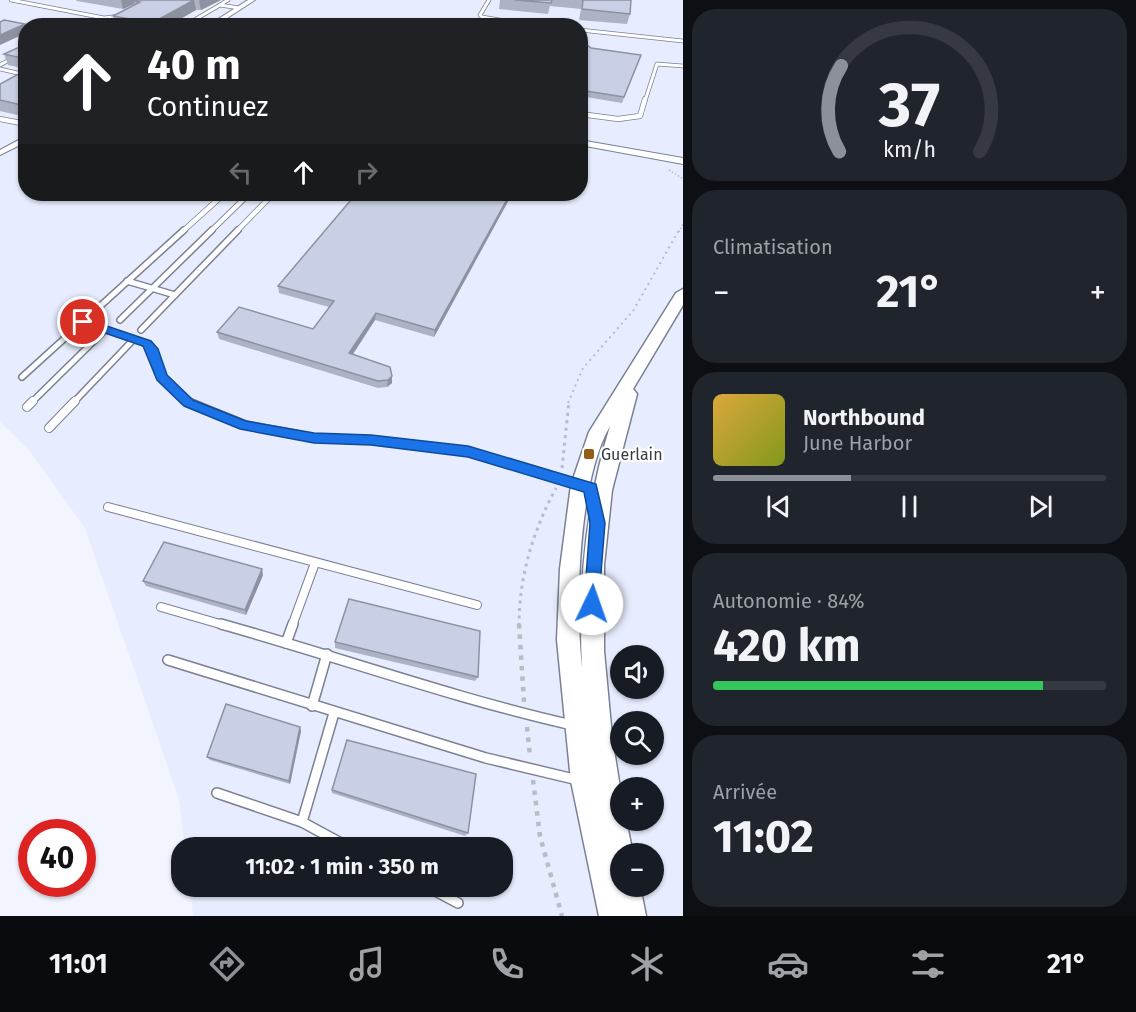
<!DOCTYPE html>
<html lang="fr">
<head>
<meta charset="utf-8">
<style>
  body { margin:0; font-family:"Fira Sans",sans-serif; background:#20242c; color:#f1f3f6; height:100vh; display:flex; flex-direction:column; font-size:22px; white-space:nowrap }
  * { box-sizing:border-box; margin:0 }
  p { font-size:20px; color:#9ea1a6 }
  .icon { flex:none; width:33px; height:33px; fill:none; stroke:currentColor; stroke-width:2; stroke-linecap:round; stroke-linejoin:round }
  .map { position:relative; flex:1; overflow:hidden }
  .sheet { display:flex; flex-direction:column; gap:9px; padding:9px; background:#0d0f14; width:453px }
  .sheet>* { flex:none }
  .guide { position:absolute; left:18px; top:18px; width:570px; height:183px; border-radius:24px; box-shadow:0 2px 4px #0004; background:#202124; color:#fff; overflow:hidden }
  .controls { position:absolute; left:610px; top:645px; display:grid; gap:12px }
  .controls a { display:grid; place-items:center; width:54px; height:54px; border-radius:50%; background:#171b24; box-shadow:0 2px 4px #0004; font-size:30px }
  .speed { position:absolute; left:18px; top:819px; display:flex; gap:12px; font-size:30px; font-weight:700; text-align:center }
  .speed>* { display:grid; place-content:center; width:78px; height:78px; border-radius:50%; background:#171b24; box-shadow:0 2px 4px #0004; line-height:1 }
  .speed .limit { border:9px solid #d22; background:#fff; color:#111 }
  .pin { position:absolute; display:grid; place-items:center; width:51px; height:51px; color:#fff; margin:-26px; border:3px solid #fff; border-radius:50%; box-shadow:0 2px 6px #0007 }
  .me { position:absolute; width:66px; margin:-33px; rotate:3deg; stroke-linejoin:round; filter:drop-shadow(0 0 4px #0008) }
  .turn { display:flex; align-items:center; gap:21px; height:126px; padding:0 30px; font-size:27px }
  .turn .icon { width:78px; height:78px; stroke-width:2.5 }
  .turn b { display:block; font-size:42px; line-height:51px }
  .lanes { display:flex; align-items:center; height:57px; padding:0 30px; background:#0003; justify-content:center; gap:30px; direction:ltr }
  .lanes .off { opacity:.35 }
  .big { font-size:45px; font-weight:700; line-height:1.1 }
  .sheet .widget { flex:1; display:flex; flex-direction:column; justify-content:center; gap:9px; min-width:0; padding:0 21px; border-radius:24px; background:#20242c }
  .sheet .dial { align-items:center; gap:0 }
  .dial svg { height:156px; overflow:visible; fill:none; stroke:#363941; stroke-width:7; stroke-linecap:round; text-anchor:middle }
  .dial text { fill:#f1f3f6; stroke:none }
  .song { display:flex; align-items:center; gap:18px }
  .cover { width:72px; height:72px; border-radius:9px; background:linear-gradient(135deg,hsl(40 70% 55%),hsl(70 70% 35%)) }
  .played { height:6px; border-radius:3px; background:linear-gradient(90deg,#8c9099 35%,#363941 35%) }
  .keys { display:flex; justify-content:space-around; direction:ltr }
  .heat { display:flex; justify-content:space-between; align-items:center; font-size:33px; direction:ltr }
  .charge { height:9px; border-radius:4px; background:linear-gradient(90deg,#34c759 84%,#363941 0) }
  .trip { position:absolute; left:171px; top:837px; width:342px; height:60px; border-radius:24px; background:#171b24; box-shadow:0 2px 4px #0004; font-weight:700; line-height:60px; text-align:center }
  .tabs { display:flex; height:96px; justify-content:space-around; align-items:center; background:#090b0e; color:#9ea1a6 }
  .tabs .icon { width:42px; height:42px }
  .tabs .active { color:#8c9099 }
  .tabs b { font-size:27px; color:#f1f3f6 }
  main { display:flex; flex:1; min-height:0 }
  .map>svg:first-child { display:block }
  .built { fill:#e7edfe; fill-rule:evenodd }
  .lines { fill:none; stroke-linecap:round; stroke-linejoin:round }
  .service-far4-casing { stroke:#7b8194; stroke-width:4.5 }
  .service-far3-casing { stroke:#7b8194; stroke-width:6 }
  .service-far2-casing { stroke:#7b8194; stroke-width:8 }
  .service-far1-casing { stroke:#7b8194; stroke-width:10 }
  .service-casing { stroke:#7b8194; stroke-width:12 }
  .minor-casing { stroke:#7b8194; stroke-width:2 }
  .tertiary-casing { stroke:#7b8194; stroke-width:3 }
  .path-far3 { stroke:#babcc5; stroke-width:1.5; stroke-dasharray:1.5 2; stroke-linecap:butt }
  .path-far2 { stroke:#babcc5; stroke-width:2; stroke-dasharray:2 4; stroke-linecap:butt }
  .path-far1 { stroke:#babcc5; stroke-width:3; stroke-dasharray:3 4.5; stroke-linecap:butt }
  .path { stroke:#babcc5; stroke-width:4.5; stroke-dasharray:4.5 6; stroke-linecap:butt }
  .service-far4 { stroke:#fff; stroke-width:3 }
  .service-far3 { stroke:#fff; stroke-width:4.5 }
  .service-far2 { stroke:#fff; stroke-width:5 }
  .service-far1 { stroke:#fff; stroke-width:8 }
  .service { stroke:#fff; stroke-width:9 }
  .minor { fill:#fff; fill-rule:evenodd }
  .tertiary { fill:#fff; fill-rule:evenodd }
  .wall { fill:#adb2c4 }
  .shaded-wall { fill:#8d91a0 }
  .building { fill:#c9cfe4; stroke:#8d91a0; stroke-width:1.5 }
  .route { fill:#1a73e8; stroke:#114b97; stroke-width:1.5 }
  .poi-dot { fill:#935d14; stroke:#fff; stroke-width:2 }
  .labels { text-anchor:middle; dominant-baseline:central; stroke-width:4.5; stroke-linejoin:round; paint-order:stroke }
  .poi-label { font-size:16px; fill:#393b44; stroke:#fff; text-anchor:start }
</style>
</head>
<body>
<main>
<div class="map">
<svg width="683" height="916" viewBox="0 0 683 916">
  <rect width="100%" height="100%" fill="#f2f5fe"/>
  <!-- built -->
  <path class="built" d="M0,0H683V916H193L190,887L502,886V848L185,847L179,799L85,528L29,450L0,422ZM26,26H580V194H26ZM621,656H654V688H621ZM621,722H654V754H621ZM621,788H654V820H621ZM621,854H654V886H621Z"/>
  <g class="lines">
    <defs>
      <g id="service-far4">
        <polyline points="11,0 104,18 120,16"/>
        <polyline points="228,0 220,5 239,8"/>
        <polyline points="489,0 480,15 482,17 534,26"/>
        <polyline points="196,19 220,5"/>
        <polyline points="64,26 69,23 84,26"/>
        <polyline points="580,30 683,41"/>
        <polyline points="0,65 26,51"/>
        <polyline points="0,69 26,75"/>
        <polyline points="645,101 657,64 683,66"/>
      </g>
      <g id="service-far3">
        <polyline points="580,114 618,119 640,116 645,99"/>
        <polyline points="0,119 26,124"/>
        <polyline points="182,232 224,194"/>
        <polyline points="210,232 249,194"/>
        <polyline points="236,232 273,194"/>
      </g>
      <g id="service-far2">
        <polyline points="127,281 175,295"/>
        <polyline points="120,320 212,230"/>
        <polyline points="83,322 147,344 152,349 162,377 188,403"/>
        <polyline points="141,330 238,230"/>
        <polyline points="22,377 184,230"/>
        <polyline points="31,403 105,330"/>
        <polyline points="73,403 134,339"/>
      </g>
      <g id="service-far1">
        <polyline points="186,401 245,425 314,438 371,440 468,451 603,492"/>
        <polyline points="27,407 33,401"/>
        <polyline points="49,428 75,401"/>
        <polyline points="108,507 477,605"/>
        <polyline points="161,607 227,626"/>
        <polyline points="292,626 315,563"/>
      </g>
      <g id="service">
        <path d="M221,624C339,657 453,698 572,725"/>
        <polyline points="286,643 293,624"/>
        <polyline points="168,660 486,758 578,780"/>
        <polyline points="312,706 327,654"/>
        <polyline points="334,713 302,822 350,848"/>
        <polyline points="217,793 302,822"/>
        <polyline points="426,886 458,903"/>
      </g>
      <g id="minor">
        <polygon points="248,0 255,0 215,26 207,26"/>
        <polygon points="26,136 26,142 0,155 0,150"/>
        <polygon points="580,140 683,158 683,164 580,145"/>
      </g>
      <path id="tertiary" d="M683,289V305L633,389L637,394L612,490L604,565V651L612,737L621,794V820H626L633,854H621V886H640L646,916H599L571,781L557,640L560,569L571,485L589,432L676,293ZM610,426C586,505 578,584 582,667C575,604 578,481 610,426Z"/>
    </defs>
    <!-- service-far4 casing -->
    <use href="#service-far4" class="service-far4-casing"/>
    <!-- service-far3 casing -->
    <use href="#service-far3" class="service-far3-casing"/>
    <!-- service-far2 casing -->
    <use href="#service-far2" class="service-far2-casing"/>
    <!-- service-far1 casing -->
    <use href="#service-far1" class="service-far1-casing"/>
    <!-- service casing -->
    <use href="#service" class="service-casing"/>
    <!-- minor casing -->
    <use href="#minor" class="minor-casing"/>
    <!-- tertiary casing -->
    <use href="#tertiary" class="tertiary-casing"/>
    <!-- path-far3 -->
    <g class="path-far3">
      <polyline points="669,170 683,179"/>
      <polyline points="679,232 683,224"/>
    </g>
    <!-- path-far2 -->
    <polyline class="path-far2" points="568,403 583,368 633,311 679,230"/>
    <!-- path-far1 -->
    <g class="path-far1">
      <polyline points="562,468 569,401"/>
      <path d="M519,626C519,576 533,531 556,488"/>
    </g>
    <!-- path -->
    <g class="path">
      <polyline points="519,624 524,702"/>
      <polyline points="527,727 530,756"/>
      <polyline points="533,780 540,836 562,916"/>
    </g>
    <!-- service-far4 -->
    <use href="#service-far4" class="service-far4"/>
    <!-- service-far3 -->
    <use href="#service-far3" class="service-far3"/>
    <!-- service-far2 -->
    <use href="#service-far2" class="service-far2"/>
    <!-- service-far1 -->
    <use href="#service-far1" class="service-far1"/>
    <!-- service -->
    <use href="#service" class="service"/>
    <!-- minor -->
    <use href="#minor" class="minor"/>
    <!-- tertiary -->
    <use href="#tertiary" class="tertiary"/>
  </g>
  <!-- wall -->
  <g class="wall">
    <polygon points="76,0 221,0 201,10 196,10 168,26 115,26 113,16 135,5 134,4 123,9 77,1"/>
    <polygon points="500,0 631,0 630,14 627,24 579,20 581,9 550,6 548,14 499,9"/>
    <polygon points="580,42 591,48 641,55 622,103 580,96"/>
    <polygon points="26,45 26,69 8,65 4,54"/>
    <polygon points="26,70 26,117 0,111 0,84"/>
    <polygon points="512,194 434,337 375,320 353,354 392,383 387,387 378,388 219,339 217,332 313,329 329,307 279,293 278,286"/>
    <polygon points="263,575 246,615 146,586 143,581"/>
    <polygon points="335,642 478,677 475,681 335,648"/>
    <polygon points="301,731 290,784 210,760 207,757"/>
    <polygon points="332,790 468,833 465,836 332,793"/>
  </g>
  <!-- shaded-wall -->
  <g class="shaded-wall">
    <polygon points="121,0 141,0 134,1 134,4 123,9"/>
    <polygon points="194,0 196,10 168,26 152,26 152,23"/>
    <polygon points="200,0 221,0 201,10 199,1"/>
    <polygon points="25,24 26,33 0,45 0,35"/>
    <polygon points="510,194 512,194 434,337 435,330"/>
    <polygon points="376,313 375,320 349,360 349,353"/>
    <polygon points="392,376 392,383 387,387 388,380"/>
    <polygon points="262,569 263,575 246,615 245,610"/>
    <polygon points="300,727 301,731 290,784 289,781"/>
  </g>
  <!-- building -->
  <g class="building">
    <polygon points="136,0 194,0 152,23 113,16 140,2 134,1"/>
    <polygon points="515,0 552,0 551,3"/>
    <polygon points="583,0 631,0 630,14 582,9"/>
    <polygon points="4,20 25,24 0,35 0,22"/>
    <polygon points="582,41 591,48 641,55 624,97 580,90 580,42"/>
    <polygon points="24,45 26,45 26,59 4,54"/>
    <polygon points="26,70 26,106 0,100 0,84"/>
    <polygon points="356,194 510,194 435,330 376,313 349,353 390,367 392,376 388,380 378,381 217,332 239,307 313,329 334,301 278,286"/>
    <polygon points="164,542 262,569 245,610 143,581"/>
    <polygon points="349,599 480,631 478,677 335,642"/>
    <polygon points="226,704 300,727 289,781 207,757"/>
    <polygon points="347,740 476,774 468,833 332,790"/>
  </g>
  <!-- route -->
  <polygon class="route" points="83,318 151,341 158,349 167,375 193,400 246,421 314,433 371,435 468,446 596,484 605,523 598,610 592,612 587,610 584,604 590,523 584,492 468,457 371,445 314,443 240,429 184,406 157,380 143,346 79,324 79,319"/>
  <!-- markers -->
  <rect class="poi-dot" x="583" y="448" width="12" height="12" rx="3"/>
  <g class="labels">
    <!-- poi labels -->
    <g class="poi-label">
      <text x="601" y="454">Guerlain</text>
    </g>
  </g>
</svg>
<div class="controls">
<a><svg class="icon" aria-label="sound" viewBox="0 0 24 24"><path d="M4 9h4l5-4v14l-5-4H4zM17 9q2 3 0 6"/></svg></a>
<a><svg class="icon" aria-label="search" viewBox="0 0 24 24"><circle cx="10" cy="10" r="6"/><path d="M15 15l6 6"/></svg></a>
<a>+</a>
<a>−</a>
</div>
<div class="speed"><div class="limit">40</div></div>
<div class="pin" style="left:83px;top:322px;background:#d93025"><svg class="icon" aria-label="arrive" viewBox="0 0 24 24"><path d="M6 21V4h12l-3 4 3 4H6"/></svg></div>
<svg class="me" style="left:592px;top:604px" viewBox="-20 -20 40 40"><circle r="19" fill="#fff"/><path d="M0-13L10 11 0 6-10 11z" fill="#1a73e8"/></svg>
<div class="trip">11:02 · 1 min · 350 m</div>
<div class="guide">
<div class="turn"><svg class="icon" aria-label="ahead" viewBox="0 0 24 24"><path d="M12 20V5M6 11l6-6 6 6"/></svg><div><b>40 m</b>Continuez</div></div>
<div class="lanes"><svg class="icon off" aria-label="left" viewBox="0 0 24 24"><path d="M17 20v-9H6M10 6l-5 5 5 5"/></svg><svg class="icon" aria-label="ahead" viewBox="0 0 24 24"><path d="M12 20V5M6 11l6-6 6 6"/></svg><svg class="icon off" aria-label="right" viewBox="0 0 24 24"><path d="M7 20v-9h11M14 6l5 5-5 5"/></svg></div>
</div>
</div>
<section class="sheet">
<div class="widget dial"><svg viewBox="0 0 100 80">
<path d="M14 69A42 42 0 1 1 86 69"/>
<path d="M14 69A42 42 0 0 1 15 25" stroke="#8c9099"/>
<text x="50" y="56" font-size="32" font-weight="700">37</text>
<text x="50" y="72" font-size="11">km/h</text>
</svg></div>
<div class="widget"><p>Climatisation</p>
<div class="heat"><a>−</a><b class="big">21°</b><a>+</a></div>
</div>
<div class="widget">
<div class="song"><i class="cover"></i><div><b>Northbound</b><p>June Harbor</p></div></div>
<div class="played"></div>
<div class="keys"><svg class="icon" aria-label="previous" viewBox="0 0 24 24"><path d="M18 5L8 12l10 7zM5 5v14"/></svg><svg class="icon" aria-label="pause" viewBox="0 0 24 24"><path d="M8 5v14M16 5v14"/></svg><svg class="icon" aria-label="next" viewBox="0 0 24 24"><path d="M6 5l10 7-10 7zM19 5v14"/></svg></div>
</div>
<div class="widget"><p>Autonomie · 84%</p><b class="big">420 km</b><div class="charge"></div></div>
<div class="widget"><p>Arrivée</p><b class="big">11:02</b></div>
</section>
</main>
<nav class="tabs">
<b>11:01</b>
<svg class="icon active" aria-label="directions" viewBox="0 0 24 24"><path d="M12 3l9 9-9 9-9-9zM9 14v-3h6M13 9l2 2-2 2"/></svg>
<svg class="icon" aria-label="music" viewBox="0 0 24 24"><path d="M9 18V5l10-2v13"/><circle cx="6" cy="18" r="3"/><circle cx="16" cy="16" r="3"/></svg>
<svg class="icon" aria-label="phone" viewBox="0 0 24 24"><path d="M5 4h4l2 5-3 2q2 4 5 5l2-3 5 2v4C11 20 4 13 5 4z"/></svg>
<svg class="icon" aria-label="climate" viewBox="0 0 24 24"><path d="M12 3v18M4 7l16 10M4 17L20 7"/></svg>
<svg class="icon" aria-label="car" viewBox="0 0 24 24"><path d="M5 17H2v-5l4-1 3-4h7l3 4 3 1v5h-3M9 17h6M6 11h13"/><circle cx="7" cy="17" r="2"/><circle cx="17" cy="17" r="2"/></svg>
<svg class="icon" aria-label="filters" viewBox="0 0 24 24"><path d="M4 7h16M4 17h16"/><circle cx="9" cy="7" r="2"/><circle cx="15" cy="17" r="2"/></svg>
<b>21°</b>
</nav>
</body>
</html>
